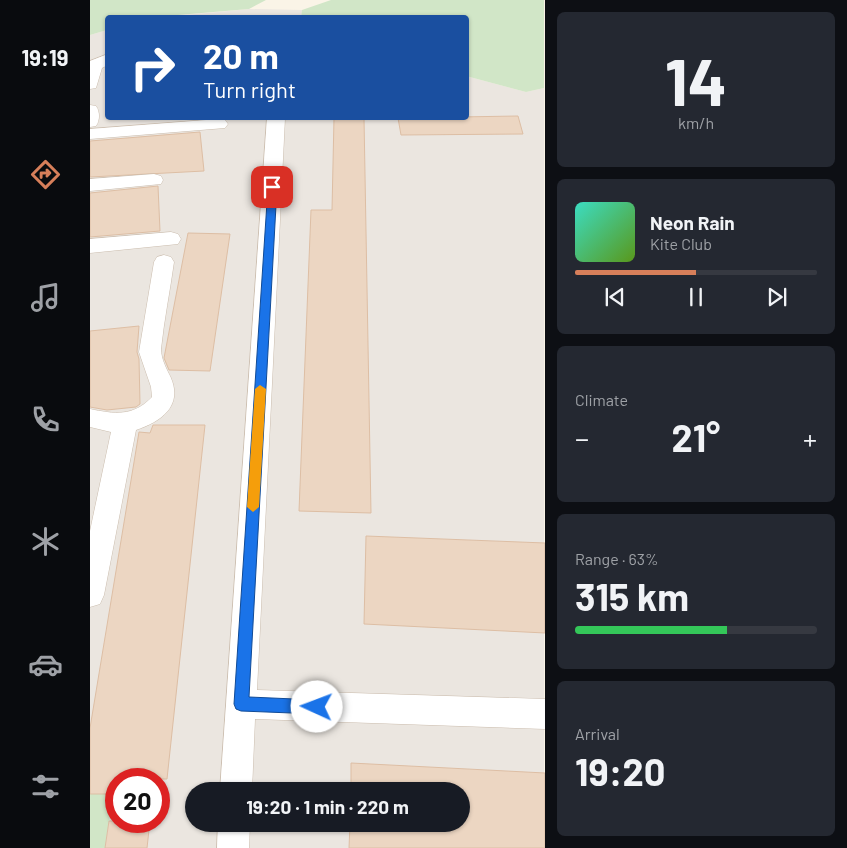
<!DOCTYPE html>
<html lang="en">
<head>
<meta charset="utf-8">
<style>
  body { margin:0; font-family:Barlow,sans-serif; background:#242831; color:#f1f3f6; height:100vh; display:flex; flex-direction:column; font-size:19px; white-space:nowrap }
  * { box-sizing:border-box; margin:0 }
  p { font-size:16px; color:#9ea1a6 }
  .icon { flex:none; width:28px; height:28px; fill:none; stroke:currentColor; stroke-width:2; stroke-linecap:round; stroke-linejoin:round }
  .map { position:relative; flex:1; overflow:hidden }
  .drawer { display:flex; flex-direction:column; gap:12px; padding:12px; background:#0d0f14; width:302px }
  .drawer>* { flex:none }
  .top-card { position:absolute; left:15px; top:15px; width:364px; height:105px; border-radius:5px; box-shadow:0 1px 4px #0004; background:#1a4fa0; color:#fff; overflow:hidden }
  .speed { position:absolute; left:15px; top:768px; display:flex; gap:10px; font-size:25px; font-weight:700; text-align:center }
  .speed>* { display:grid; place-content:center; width:65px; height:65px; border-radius:50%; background:#171b24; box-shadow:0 1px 4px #0004; line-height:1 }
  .speed .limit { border:8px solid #d22; background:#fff; color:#111 }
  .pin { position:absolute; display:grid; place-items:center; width:42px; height:42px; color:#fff; margin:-21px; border-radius:10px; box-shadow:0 2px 8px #0006 }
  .me { position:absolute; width:55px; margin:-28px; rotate:272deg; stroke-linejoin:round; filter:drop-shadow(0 0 4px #0008) }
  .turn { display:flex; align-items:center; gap:18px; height:105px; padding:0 15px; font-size:22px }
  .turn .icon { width:65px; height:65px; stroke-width:2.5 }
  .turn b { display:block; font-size:35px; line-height:42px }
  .big { font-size:38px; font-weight:700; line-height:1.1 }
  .drawer .tile { flex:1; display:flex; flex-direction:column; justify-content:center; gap:8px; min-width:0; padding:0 18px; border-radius:8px; background:#242831 }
  .drawer .dial { align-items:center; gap:0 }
  .dial b { font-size:65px; line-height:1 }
  .song { display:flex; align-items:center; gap:15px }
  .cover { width:60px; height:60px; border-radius:8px; background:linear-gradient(135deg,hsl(170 70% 55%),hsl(90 70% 35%)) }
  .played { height:5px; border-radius:2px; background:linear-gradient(90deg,#d77f5a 50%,#363941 50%) }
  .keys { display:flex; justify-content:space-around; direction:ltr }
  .heat { display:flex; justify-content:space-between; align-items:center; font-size:28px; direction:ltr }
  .charge { height:8px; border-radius:4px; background:linear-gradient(90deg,#34c759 63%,#363941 0) }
  .trip { position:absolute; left:95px; top:782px; width:285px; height:50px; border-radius:25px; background:#171b24; box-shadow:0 1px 4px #0004; font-weight:700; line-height:50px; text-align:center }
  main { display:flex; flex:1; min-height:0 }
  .tabs { display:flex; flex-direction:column; width:90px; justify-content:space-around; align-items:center; background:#090b0e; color:#9ea1a6 }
  .tabs .icon { width:35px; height:35px }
  .tabs .selected { color:#d77f5a }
  .tabs b { font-size:22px; color:#f1f3f6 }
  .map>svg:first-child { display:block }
  .industrial { fill:#ebe6e0; fill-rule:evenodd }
  .green { fill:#d1e6c7 }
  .building { fill:#ecd6c2; stroke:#ddbea4 }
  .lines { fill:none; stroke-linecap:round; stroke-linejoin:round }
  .minor-casing { stroke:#cbbdae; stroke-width:1 }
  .minor { fill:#fff; fill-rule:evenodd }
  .route { fill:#1a73e8; stroke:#114b97 }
  .slow { fill:#f59e0b }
</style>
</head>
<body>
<main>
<nav class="tabs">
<b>19:19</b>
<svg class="icon selected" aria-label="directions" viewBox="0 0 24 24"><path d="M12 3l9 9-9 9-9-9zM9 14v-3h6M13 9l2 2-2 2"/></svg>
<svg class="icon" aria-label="music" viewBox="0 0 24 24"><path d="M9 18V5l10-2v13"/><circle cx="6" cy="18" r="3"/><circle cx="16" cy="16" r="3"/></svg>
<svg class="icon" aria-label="phone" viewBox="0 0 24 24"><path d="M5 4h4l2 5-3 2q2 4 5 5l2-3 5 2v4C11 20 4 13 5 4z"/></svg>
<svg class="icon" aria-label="climate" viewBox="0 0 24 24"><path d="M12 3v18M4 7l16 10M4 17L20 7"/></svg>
<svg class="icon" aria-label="car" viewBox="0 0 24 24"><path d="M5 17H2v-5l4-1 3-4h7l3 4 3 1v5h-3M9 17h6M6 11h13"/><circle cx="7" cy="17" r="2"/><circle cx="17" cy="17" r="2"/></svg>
<svg class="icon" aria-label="filters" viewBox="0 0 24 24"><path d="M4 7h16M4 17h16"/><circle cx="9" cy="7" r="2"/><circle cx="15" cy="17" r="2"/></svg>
</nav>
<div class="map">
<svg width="455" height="848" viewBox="0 0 455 848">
  <rect width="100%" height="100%" fill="#faf4e7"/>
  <!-- industrial -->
  <g class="industrial">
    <polygon points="159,9 212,10 211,18 64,18"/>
    <path d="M17,30L18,118H376V76L436,92L454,88V848H0V35ZM26,779H69V821H26ZM104,791H371V824H104Z"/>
  </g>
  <!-- green -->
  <g class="green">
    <polygon points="0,0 176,0 159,9 64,17 18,18 17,30 0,35"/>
    <polygon points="241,0 454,0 454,88 436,92 376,76 376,18 211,17 212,10"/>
    <polygon points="0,794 23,794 15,848 0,848"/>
  </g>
  <!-- building -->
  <g class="building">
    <polygon points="428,116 433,134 311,135 308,118"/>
    <polygon points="244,118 274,118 281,513 209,511 221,210 242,210"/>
    <polygon points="110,132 114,171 0,177 0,141"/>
    <polygon points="68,186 70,231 0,237 0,193"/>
    <polygon points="98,233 140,234 120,371 79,370 74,358"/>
    <polygon points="49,326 47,352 49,359 50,404 46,407 17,410 0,407 0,331"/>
    <polygon points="63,425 115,425 77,779 26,779 26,794 0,794 0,728 49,432 60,433"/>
    <polygon points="276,536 455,543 455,633 274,624"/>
    <polygon points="261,763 455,773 455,848 259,848 260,824 371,824 371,791 261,791"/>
    <polygon points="19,821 60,821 57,848 15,848"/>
  </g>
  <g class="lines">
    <defs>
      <g id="minor">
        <polygon points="18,54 18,65 12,68 6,88 0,89 0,61"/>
        <path d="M0,105L6,106C10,112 10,120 6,126L0,127Z"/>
        <polygon points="177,118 195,118 167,690 455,699 455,729 165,719 162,791 130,791"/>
        <polygon points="129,119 135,120 138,124 135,128 0,139 0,129"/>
        <polygon points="64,174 71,176 73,180 71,184 0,191 0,179"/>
        <polygon points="81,232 88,234 91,239 88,244 0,253 0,239"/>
        <path d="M74,255L81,257L84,262C80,291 74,320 71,349C71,359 77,370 81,378C93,407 70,422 46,430L14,595L10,604L0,607V531L21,432L0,427V409C24,414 43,417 62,397L61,387L49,352L64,262L67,257Z"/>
        <polygon points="128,824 160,824 159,848 127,848"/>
      </g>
    </defs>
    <!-- minor casing -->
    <use href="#minor" class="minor-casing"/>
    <!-- minor -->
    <use href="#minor" class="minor"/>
  </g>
  <!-- route -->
  <polygon class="route" points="182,184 187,187 159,697 227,700 232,702 234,707 232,712 227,714 151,711 146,709 144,704 178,187"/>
  <!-- slow -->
  <polygon class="slow" points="170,385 176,389 169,507 163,512 157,507 165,389"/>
</svg>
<div class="speed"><div class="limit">20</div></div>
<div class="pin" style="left:182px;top:187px;background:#d93025"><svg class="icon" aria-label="arrive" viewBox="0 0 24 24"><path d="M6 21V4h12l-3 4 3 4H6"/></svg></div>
<svg class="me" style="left:227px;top:707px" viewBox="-20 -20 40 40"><circle r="19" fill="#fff"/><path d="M0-13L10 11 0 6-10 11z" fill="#1a73e8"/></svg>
<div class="trip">19:20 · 1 min · 220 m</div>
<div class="top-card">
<div class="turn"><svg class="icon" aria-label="right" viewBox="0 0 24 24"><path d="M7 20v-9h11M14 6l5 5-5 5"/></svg><div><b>20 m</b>Turn right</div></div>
</div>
</div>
<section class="drawer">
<div class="tile dial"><b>14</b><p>km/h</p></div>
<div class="tile">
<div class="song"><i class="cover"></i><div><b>Neon Rain</b><p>Kite Club</p></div></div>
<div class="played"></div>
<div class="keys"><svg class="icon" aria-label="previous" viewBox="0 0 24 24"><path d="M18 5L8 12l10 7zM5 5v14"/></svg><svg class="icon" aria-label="pause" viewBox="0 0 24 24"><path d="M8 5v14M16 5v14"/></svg><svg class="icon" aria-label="next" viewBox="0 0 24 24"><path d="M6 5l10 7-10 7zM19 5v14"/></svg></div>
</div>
<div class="tile"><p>Climate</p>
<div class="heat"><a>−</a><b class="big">21°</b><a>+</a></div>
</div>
<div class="tile"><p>Range · 63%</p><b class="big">315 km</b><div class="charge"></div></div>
<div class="tile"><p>Arrival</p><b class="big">19:20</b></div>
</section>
</main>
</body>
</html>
